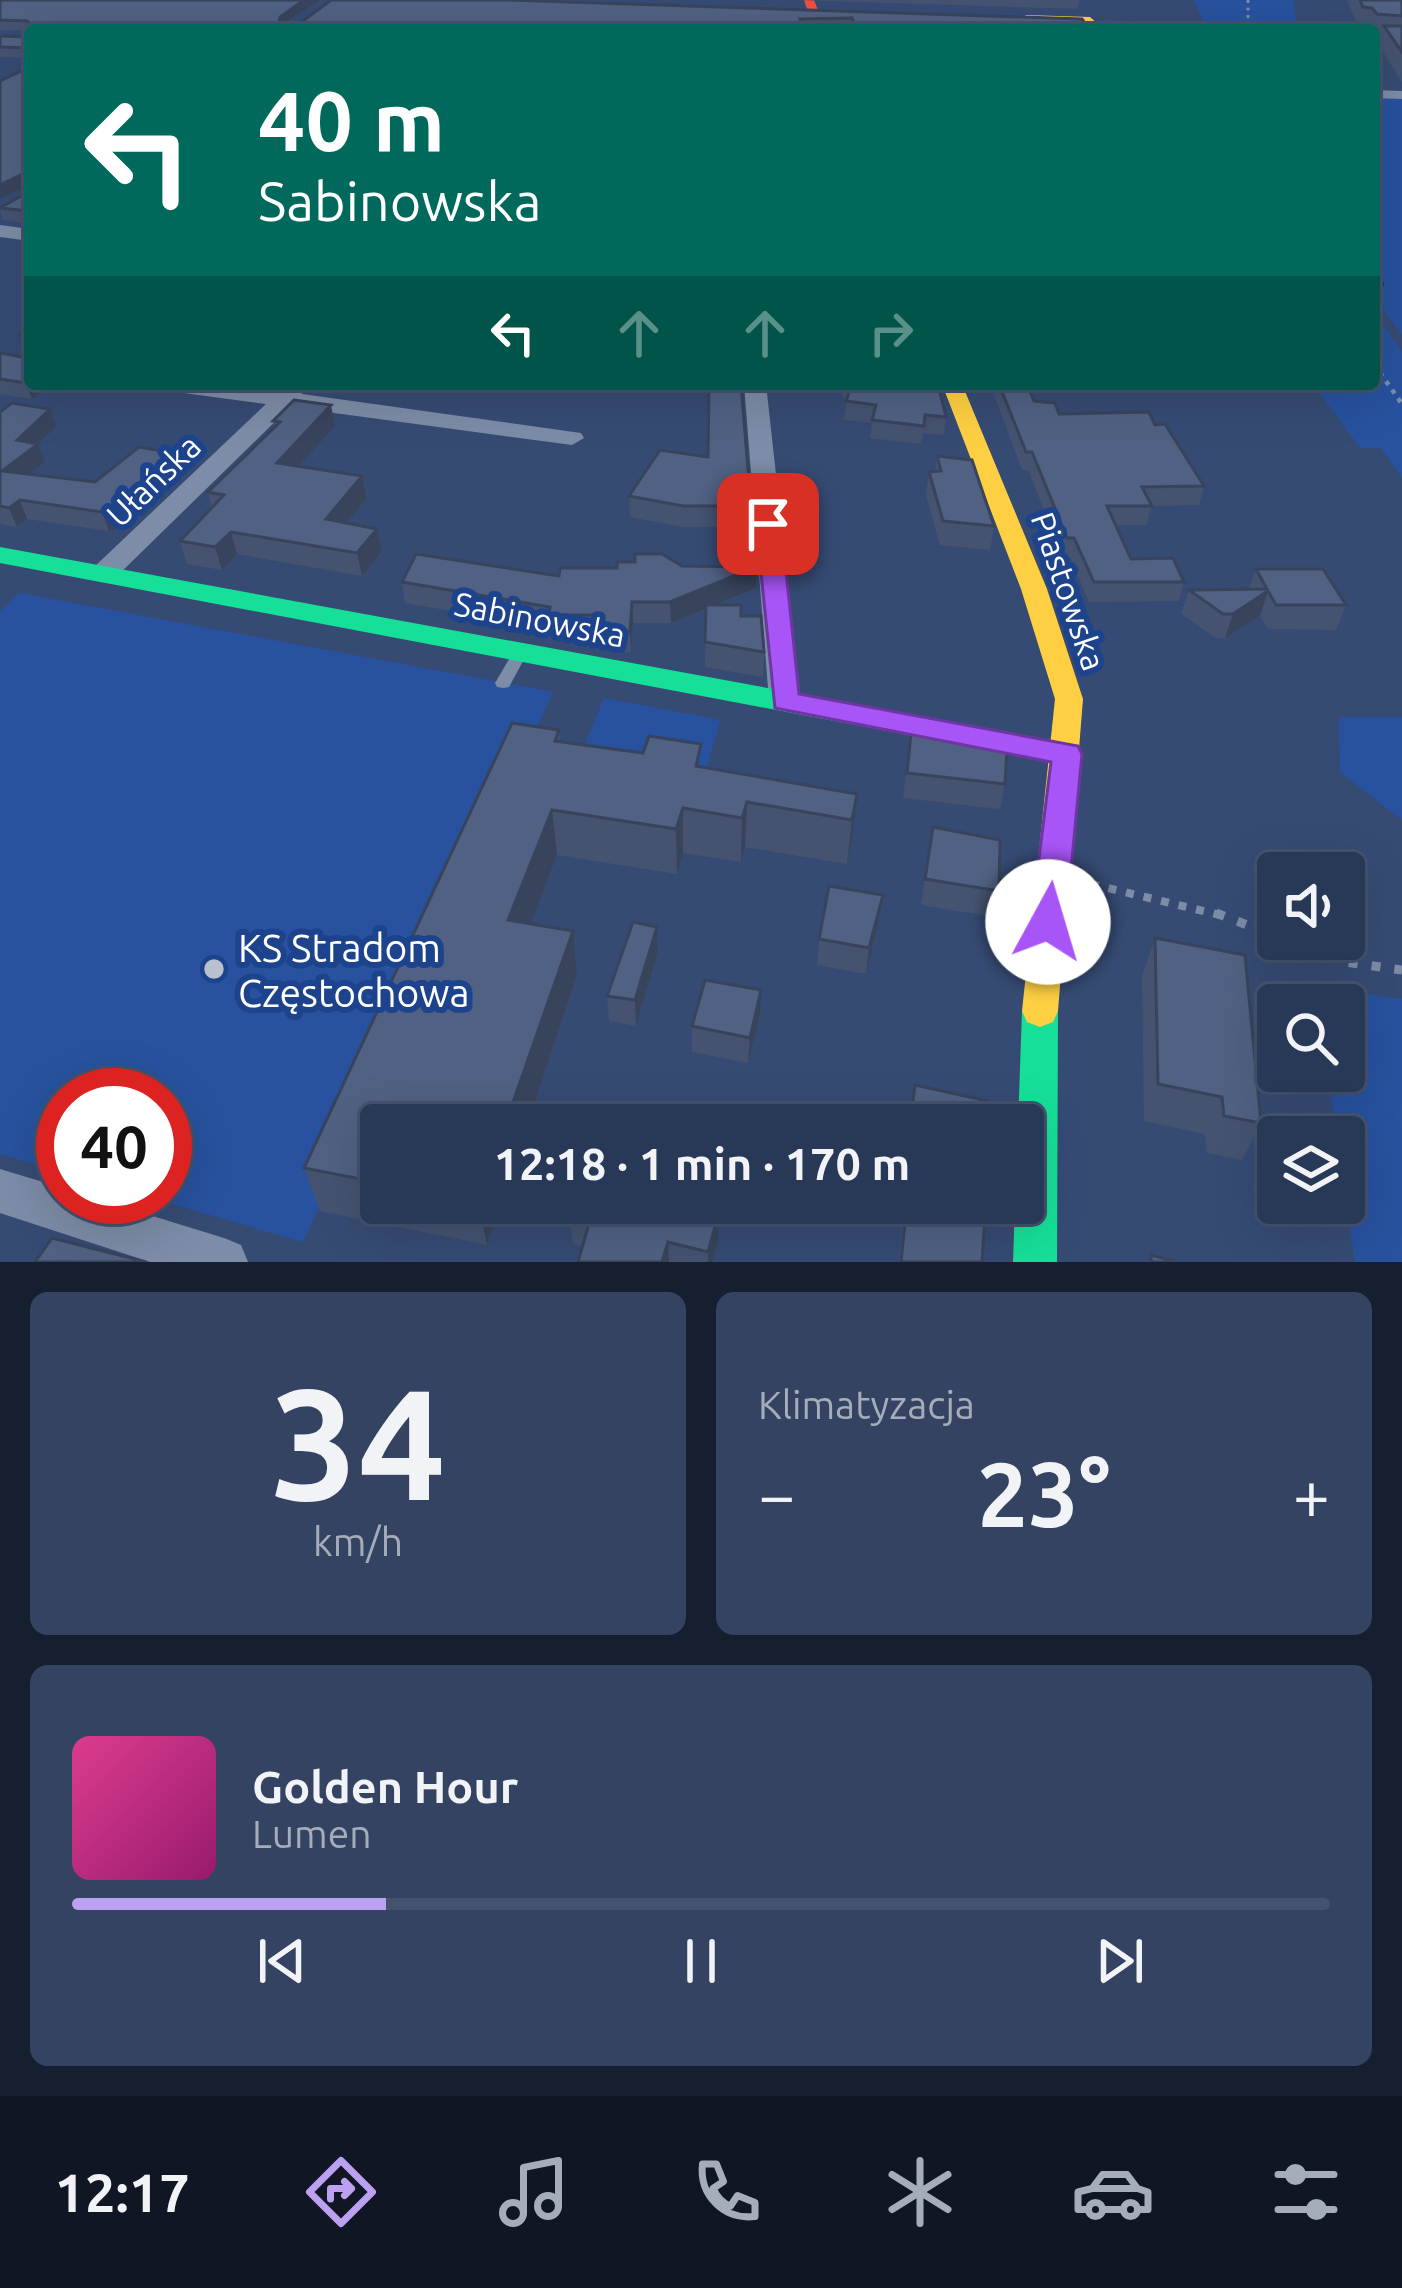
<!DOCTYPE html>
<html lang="pl">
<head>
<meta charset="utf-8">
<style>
  body { margin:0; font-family:Ubuntu,sans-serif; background:#344361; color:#f1f3f6; height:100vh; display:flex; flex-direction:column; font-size:45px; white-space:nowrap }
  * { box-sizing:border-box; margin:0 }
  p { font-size:39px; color:#a5acba }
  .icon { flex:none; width:66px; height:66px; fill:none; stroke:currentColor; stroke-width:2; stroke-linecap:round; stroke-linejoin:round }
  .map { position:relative; height:1262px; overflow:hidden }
  .drawer { display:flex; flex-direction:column; gap:30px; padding:30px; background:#161f30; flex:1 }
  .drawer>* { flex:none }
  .hud { position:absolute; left:24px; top:24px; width:1356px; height:366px; border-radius:12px; box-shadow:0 12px 48px #0002,0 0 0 3px #44526d; background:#00695c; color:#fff; overflow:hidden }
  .buttons { position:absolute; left:1257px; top:852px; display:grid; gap:24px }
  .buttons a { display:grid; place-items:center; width:108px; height:108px; border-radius:12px; background:#283857; box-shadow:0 12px 48px #0002,0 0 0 3px #44526d; font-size:60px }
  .speed { position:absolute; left:36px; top:1068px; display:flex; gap:24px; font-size:60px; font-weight:700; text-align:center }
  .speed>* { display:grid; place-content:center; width:156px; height:156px; border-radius:50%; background:#283857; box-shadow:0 12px 48px #0002,0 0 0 3px #44526d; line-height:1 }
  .speed .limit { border:18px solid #d22; background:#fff; color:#111 }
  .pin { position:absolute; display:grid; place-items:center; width:102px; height:102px; color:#fff; margin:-51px; border-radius:24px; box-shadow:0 6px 18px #0006 }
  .me { position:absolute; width:132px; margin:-66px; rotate:6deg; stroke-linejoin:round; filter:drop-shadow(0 0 9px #0008) }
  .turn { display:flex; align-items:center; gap:42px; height:252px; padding:0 36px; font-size:54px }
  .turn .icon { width:156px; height:156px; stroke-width:2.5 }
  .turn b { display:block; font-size:84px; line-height:102px }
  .lanes { display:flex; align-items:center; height:114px; padding:0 36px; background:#0003; justify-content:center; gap:60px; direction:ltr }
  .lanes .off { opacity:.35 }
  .big { font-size:90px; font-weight:700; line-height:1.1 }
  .drawer .widget { flex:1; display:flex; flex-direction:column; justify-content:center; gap:18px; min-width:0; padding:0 42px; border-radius:18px; background:#344361 }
  .drawer .dial { align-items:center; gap:0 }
  .dial b { font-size:156px; line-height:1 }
  .song { display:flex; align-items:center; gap:36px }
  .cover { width:144px; height:144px; border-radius:18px; background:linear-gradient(135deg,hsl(330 70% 55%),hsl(320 70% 35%)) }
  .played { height:12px; border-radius:6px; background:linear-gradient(90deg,#bca0f2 25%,#44526d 25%) }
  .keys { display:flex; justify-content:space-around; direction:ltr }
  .heat { display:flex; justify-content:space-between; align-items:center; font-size:66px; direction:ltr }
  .drawer .tiles { flex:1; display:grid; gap:30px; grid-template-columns:1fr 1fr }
  .widget:last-child { grid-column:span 2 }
  .trip { position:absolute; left:360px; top:1104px; width:684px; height:120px; border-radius:12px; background:#283857; box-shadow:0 12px 48px #0002,0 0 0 3px #44526d; font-weight:700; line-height:120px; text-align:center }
  .menu { display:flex; height:192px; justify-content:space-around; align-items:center; background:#101623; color:#a5acba }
  .menu .icon { width:84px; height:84px }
  .menu .selected { color:#bca0f2 }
  .menu b { font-size:54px; color:#f1f3f6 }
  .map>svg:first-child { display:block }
  .green { fill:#28529f }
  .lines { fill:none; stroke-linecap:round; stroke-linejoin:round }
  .stream { stroke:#17336c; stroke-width:6 }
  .path-far3 { stroke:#7d8ca7; stroke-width:3; stroke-dasharray:3 4.5; stroke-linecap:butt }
  .path-far2 { stroke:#7d8ca7; stroke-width:4.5; stroke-dasharray:4.5 6; stroke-linecap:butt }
  .path-far1 { stroke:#7d8ca7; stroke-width:8; stroke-dasharray:8 10; stroke-linecap:butt }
  .path { stroke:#7d8ca7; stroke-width:9; stroke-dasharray:9 14; stroke-linecap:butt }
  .lane { fill:#7d8ca7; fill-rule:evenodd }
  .street { fill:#7d8ca7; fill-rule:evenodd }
  .fast { fill:#16e098; fill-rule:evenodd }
  .slow { fill:#ffcf43; fill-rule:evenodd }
  .jam { fill:#f24e42; fill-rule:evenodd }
  .wall { fill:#455371 }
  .shaded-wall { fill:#38445c }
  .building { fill:#506183; stroke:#38445c; stroke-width:3 }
  .route { fill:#a855f7; stroke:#6d37a1; stroke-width:3 }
  .poi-dot { fill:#b9c0ce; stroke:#1d438d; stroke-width:4.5 }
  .labels { text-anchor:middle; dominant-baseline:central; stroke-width:12; stroke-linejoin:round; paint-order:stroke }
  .street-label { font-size:33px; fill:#fff; stroke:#1d438d }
  .near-poi-label { font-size:39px; fill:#fff; stroke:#1d438d; text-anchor:start }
</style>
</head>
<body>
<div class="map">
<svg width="1402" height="1262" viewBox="0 0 1402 1262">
  <rect width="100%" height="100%" fill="#364b74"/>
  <!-- green -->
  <g class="green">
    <polygon points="1194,0 1293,0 1297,30 1104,30 1102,20 1204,23"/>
    <polygon points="1374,95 1402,96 1402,334 1374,299"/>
    <polygon points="1374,313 1402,351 1402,478 1381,448 1360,448 1313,384 1374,384"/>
    <polygon points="19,593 553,692 303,1242 149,1197 165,1197 165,1095 63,1095 63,1172 0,1154 0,611"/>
    <polygon points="604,698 720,720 701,788 576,766"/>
    <polygon points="1339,717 1402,717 1402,820 1340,772"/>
    <polygon points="1315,988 1402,999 1402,1262 1355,1262 1344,1188 1344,1137 1337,1137 1327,1071 1344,1071 1344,1005 1317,1005"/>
  </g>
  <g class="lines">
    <!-- stream -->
    <polyline class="stream" points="1374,284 1381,284"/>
    <!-- path-far3 -->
    <polyline class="path-far3" points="1248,0 1248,30"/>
    <!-- path-far2 -->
    <polyline class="path-far2" points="1374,364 1402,404"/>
    <!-- path-far1 -->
    <polyline class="path-far1" points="1091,884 1224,916"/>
    <!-- path -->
    <g class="path">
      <polyline points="1216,913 1278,937"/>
      <polyline points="1284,939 1345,962 1402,970"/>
    </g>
    <!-- lane -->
    <g class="lane">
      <polygon points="1374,36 1402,38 1402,42 1374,40"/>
      <polygon points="1374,69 1377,71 1377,73 1374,74"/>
      <polygon points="520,647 528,652 509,687 503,688 497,687 495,683 515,649"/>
    </g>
    <!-- street -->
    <g class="street">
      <polygon points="1374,90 1402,91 1402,99 1374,98"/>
      <polygon points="0,225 30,229 30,241 0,237"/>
      <path d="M158,384C196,384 260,395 292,385L300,387L302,394L581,433L584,438L572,445L290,407L113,580H93L89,574L93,568L266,404L169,391Z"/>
      <polygon points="744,384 766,384 801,701 796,709 774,709 769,701"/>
      <polygon points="0,1169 63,1188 63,1197 91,1197 224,1238 241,1245 248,1262 150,1262 0,1213"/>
    </g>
    <!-- fast -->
    <g class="fast">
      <polygon points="0,547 1067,743 1078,747 1082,754 1078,761 1067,765 0,563"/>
      <polygon points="1040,995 1053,1000 1058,1011 1057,1262 1013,1262 1015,1203 1023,1203 1023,1125 1018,1125 1022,1011 1027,1000"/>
    </g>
    <!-- slow -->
    <g class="slow">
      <polygon points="501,0 629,4 624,7"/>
      <polygon points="1025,15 1090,17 1105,30 1093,30 1087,23 1029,20"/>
      <polygon points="942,384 962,384 1047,589 1083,699 1058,1011 1053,1022 1040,1027 1027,1022 1022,1011 1055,699 1021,589"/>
    </g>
    <!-- jam -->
    <polygon class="jam" points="804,0 814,0 826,30 814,30"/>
  </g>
  <!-- wall -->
  <g class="wall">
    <polygon points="0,0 320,0 286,23 299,24 505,0 1090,30 852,30 852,28 30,30 30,58 0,57 0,36 27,37 29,30 0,30"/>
    <polygon points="797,0 1079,0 1077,9"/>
    <polygon points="1347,0 1402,0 1402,82 1379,45 1382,33 1374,33 1374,30 1369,30 1367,26 1358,26"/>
    <polygon points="30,67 30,224 3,220 0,210 0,207 28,192 28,186 0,199 0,81"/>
    <polygon points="30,328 32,399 0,394 0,353 27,358 28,352 25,351 19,335"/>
    <polygon points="843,384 938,384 946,417 944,435 923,433 921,444 870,438 872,423 844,420 847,398 842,397"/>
    <polygon points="990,384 1027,384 1034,401 1059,414 1155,425 1204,486 1199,505 1151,506 1147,525 1116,525 1131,559 1184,582 1179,601 1089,602 1070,557 1063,557 1028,470 1022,470"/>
    <polygon points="0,412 56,427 38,444 45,462 29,474 95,482 174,453 179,472 121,527 109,531 27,519 17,527 0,524"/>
    <polygon points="273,421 335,426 299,466 362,476 367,498 346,523 377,529 382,551 362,576 237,554 222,570 187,564 180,541 212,508 208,492 274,427"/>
    <polygon points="937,456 994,526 990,550 940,545 926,495 929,472 935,471"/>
    <polygon points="708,457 751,506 751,527 683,527 630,517 629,496"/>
    <polygon points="682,566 756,588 715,605 741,616 764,652 763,677 705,667 706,609 671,623 633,623 631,653 593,646 592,637 551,637 550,628 405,603 402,582 559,576"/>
    <polygon points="1256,569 1346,605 1336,630 1268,629 1260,616 1225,638 1216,638 1181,614 1189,590 1249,589"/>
    <polygon points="912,724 1005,784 1000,809 903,798"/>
    <polygon points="559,730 560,741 857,794 847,864 745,847 741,862 683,853 677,874 557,855 530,924 577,976 527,1125 381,1125 381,1203 501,1203 487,1245 320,1211 304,1168"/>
    <polygon points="933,827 999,891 994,917 921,905"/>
    <polygon points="883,895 879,920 866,974 817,965 819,939"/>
    <polygon points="657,927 658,952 636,1026 609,1021 607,996"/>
    <polygon points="1155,938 1261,1123 1242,1160 1207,1153 1205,1134 1144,1121 1142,976"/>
    <polygon points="760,1016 748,1063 692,1052 692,1026"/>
    <polygon points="898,1203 986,1203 982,1262 899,1262 904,1208 898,1206"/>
    <polygon points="719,1212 718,1241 713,1262 578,1262 583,1246 573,1243 569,1214"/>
  </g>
  <!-- shaded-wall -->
  <g class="shaded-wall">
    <polygon points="304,0 320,0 281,26 280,30 280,17"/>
    <polygon points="27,172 30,185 0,199 0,185"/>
    <polygon points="30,380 30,384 53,384 32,399 26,383"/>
    <polygon points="331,405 335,426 282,485 277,463"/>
    <polygon points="50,409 56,427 38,444 45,462 9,490 2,471 17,440"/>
    <polygon points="174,453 179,472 121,527 109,531 102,512"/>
    <polygon points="362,476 367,498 331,542 326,519"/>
    <polygon points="20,500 27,519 17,527 9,508"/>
    <polygon points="377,529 382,551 362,576 357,553"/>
    <polygon points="231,532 237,554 222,570 215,547"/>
    <polygon points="756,567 756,588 671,623 670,602"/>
    <polygon points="1268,591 1260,616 1225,638 1233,614"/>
    <polygon points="632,602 633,623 631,653 630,632"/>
    <polygon points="857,794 852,839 847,864 852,820"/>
    <polygon points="747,802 745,847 741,862 742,818"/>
    <polygon points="683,808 683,853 677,874 676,829"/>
    <polygon points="552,810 557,855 515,965 508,920"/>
    <polygon points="883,895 879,920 866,974 869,948"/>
    <polygon points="657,927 658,952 636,1026 635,1000"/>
    <polygon points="573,931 577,976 527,1125 505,1125"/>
    <polygon points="761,990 760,1016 748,1063 750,1038"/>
    <polygon points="478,1203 501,1203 487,1245"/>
    <polygon points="719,1212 718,1241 713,1262 708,1262 708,1252"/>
    <polygon points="668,1242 669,1262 662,1262"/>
  </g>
  <!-- building -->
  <g class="building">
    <polygon points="0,0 304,0 280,17 279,23 299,24 331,0 505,0 1082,19 1090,30 857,30 852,18 800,19 803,30 30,30 30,48 0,47 0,36 27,37 32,25 27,21 0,20"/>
    <polygon points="1360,0 1402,0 1402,16 1377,14 1372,8 1363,7"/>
    <polygon points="1384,26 1402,26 1402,52"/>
    <polygon points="30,67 30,211 0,208 28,192 27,172 0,185 0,81"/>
    <polygon points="30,328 30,380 26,383 0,379 0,353 27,358 29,340 19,335"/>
    <polygon points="709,384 741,384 751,506 683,506 629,496 660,450 708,457"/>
    <polygon points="852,384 938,384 946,417 925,415 924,426 872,420 876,405 846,401"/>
    <polygon points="999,384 1027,384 1034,401 1055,403 1059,414 1149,412 1155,425 1165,424 1204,486 1142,487 1152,506 1107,506 1131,559 1173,558 1184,582 1094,582 1074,538 1067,538 1032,452 1026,452"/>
    <polygon points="294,400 331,405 277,463 362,476 326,519 377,529 357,553 231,532 215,547 180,541 224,495 208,492 280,422 273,421"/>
    <polygon points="12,403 50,409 17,440 38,444 2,471 95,482 139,447 174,453 115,508 102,512 20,500 9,508 0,506 0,412"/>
    <polygon points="937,456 972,460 994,526 943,521 929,472 941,471"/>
    <polygon points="416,554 559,576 560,568 617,568 617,562 635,562 635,554 662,554 682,566 756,567 670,602 632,602 630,632 591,625 593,615 549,615 550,607 402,582"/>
    <polygon points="1256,569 1323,569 1346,605 1276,605 1268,591 1233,614 1223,614 1189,590 1267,589"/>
    <polygon points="706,605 741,605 741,616 761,616 764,652 705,642"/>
    <polygon points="512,723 559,730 555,741 643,753 649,736 701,744 696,766 857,794 852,820 747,802 742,818 683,808 676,829 552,810 508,920 573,931 505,1125 381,1125 381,1183 304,1168"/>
    <polygon points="912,724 1000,741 1007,748 1005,784 907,773"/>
    <polygon points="933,827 1000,840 999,891 925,879"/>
    <polygon points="829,886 883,895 869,948 819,939"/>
    <polygon points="633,922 657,927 635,1000 607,996"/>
    <polygon points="1155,938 1245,955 1261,1123 1224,1116 1222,1097 1158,1084"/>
    <polygon points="705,980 761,990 750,1038 692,1026"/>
    <polygon points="915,1085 992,1102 991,1125 910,1125"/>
    <polygon points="573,1203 685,1203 719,1212 708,1252 668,1242 662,1262 578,1262 590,1220 569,1214"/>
    <polygon points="907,1203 986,1203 982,1262 901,1262"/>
    <polygon points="52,1238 146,1262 35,1262"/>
    <polygon points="1151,1255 1177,1262 1151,1262"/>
  </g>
  <!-- route -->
  <polygon class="route" points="768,516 781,524 799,694 1078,746 1082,754 1066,922 1061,932 1048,936 1036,932 1031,922 1051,762 775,708 756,524"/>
  <!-- markers -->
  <circle class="poi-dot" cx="214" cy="969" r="12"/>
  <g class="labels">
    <!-- street labels -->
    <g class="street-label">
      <text transform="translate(153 480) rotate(-44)">Ułańska</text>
      <text transform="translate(1069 591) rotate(71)">Piastowska</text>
      <text transform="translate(540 619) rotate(11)">Sabinowska</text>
    </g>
    <!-- near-poi labels -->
    <g class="near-poi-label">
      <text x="238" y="947">KS Stradom<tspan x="238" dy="45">Częstochowa</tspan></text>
    </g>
  </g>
</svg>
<div class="buttons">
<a><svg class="icon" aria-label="sound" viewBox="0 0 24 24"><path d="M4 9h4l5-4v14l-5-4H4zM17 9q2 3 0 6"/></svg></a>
<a><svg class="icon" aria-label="search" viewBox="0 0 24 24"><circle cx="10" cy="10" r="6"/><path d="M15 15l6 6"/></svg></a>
<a><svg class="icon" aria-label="layers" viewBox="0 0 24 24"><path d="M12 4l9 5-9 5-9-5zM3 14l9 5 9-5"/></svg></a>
</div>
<div class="speed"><div class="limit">40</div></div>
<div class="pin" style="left:768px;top:524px;background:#d93025"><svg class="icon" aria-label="arrive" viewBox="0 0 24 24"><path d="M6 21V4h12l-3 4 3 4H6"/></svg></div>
<svg class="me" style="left:1048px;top:922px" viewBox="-20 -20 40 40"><circle r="19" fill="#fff"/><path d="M0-13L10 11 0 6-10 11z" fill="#a855f7"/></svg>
<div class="trip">12:18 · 1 min · 170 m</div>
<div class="hud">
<div class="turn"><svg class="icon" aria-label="left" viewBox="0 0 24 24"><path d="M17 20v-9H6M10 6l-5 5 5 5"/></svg><div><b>40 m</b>Sabinowska</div></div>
<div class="lanes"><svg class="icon" aria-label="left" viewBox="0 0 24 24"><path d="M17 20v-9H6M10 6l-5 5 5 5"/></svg><svg class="icon off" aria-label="ahead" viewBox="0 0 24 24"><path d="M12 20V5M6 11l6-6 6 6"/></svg><svg class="icon off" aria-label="ahead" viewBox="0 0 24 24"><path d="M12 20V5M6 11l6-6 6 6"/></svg><svg class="icon off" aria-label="right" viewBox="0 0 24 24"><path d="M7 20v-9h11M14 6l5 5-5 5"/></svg></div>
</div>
</div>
<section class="drawer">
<div class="tiles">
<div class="widget dial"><b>34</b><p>km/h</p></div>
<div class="widget"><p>Klimatyzacja</p>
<div class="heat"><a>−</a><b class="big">23°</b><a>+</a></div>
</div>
<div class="widget">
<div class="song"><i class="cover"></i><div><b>Golden Hour</b><p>Lumen</p></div></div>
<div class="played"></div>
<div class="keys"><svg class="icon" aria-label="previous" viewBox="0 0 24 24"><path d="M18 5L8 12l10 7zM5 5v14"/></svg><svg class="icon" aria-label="pause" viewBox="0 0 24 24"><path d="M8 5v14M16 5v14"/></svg><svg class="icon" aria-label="next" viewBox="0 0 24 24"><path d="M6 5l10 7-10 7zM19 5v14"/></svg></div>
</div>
</div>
</section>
<nav class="menu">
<b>12:17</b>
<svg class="icon selected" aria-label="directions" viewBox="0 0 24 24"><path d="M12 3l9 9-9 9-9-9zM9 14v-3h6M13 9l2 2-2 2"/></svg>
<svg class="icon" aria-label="music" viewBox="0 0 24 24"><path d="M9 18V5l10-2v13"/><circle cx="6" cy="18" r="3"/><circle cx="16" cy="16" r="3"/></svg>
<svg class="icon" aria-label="phone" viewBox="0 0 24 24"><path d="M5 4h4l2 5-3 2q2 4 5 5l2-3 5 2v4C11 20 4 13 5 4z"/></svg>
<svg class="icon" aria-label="climate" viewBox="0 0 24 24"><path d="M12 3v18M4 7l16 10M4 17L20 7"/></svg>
<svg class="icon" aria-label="car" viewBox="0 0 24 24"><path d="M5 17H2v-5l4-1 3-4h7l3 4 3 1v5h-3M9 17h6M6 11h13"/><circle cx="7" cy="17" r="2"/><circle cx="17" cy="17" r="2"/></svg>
<svg class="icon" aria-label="filters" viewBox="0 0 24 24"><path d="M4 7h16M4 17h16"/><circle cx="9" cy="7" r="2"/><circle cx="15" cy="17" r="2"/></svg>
</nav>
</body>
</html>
